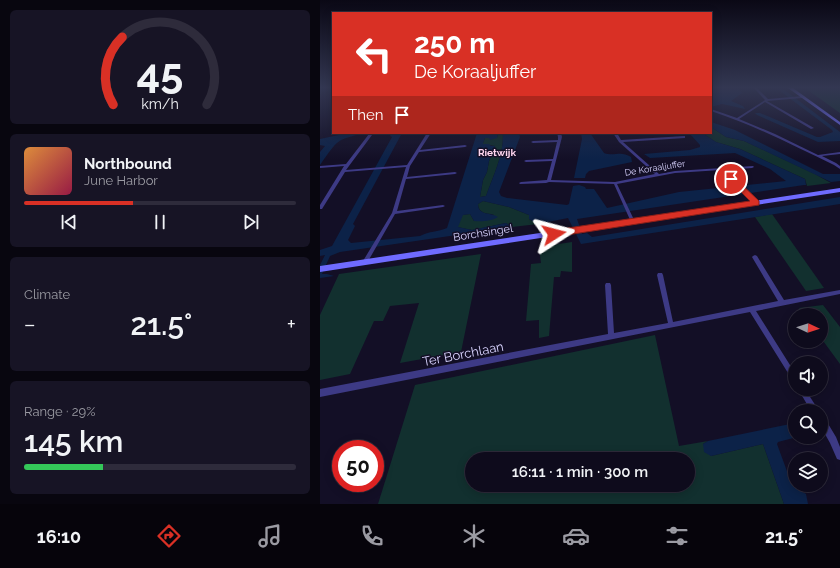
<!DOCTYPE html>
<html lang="en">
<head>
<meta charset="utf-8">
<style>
  body { margin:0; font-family:Raleway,sans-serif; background:#171425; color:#f1f3f6; height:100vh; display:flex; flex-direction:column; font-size:15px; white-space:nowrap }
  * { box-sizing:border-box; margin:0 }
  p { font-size:13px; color:#9b9ba3 }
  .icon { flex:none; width:22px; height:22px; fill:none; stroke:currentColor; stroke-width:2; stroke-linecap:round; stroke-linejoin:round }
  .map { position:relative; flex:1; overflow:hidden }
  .drawer { display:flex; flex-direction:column; gap:10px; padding:10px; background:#08060f; width:320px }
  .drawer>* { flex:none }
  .guide { position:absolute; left:12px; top:12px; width:380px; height:122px; border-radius:0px; box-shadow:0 2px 10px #0003,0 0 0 1px #2e2b3b; background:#d93025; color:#fff; overflow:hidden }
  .needle { width:26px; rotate:94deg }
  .buttons { position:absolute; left:468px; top:308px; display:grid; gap:8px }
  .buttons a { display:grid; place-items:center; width:40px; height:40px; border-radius:50%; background:#0e0b1c; box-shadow:0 2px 10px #0003,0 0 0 1px #2e2b3b; font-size:20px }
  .speed { position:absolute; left:12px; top:440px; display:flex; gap:8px; font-size:20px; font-weight:700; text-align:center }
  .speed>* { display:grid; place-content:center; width:52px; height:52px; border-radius:50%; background:#0e0b1c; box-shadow:0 2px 10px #0003,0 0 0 1px #2e2b3b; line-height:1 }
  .speed .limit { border:6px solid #d22; background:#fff; color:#111 }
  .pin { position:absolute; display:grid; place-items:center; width:34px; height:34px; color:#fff; margin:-17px; border:2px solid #fff; border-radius:50%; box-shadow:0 1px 4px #0007 }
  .me { position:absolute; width:44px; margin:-22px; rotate:81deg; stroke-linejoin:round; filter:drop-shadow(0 0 3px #0008) }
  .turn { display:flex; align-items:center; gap:14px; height:84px; padding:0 16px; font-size:18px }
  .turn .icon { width:52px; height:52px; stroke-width:2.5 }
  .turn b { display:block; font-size:28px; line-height:34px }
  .then { display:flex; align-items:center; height:38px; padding:0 16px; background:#0003; gap:8px; font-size:15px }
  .big { font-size:30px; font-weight:600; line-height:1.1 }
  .drawer .card { flex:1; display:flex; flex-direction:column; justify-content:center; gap:6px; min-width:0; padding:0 14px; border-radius:6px; background:#171425 }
  .drawer .dial { align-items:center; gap:0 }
  .dial svg { height:104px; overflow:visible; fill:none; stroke:#2e2b3b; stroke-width:7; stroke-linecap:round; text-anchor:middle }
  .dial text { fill:#f1f3f6; stroke:none }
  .song { display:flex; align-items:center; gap:12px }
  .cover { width:48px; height:48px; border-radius:6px; background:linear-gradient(135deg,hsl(30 70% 55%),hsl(340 70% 35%)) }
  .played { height:4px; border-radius:2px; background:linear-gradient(90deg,#d93025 40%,#2e2b3b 40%) }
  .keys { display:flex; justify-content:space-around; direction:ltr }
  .heat { display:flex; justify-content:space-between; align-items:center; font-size:22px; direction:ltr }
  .charge { height:6px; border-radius:3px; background:linear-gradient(90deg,#34c759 29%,#2e2b3b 0) }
  .trip { position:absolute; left:145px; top:452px; width:230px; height:40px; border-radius:20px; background:#0e0b1c; box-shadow:0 2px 10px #0003,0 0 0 1px #2e2b3b; font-weight:600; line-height:40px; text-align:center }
  .dock { display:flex; height:64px; justify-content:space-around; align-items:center; background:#06040b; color:#9b9ba3 }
  .dock .icon { width:28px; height:28px }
  .dock .current { color:#d93025 }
  .dock b { font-size:18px; color:#f1f3f6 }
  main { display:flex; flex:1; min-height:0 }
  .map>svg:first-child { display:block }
  .green { fill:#12302f; fill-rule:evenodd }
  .water { fill:#0c2248 }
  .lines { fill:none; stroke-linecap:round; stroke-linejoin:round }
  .street { fill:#3d3a85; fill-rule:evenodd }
  .secondary { fill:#6f6bff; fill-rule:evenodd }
  .route { fill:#d93025; stroke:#8d1f18 }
  .labels { text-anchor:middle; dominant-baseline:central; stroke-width:3; stroke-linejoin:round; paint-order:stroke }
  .far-street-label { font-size:9px; fill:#d9d4ff; stroke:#130f26 }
  .far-neighbourhood-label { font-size:10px; font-weight:bold; fill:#ffd6f0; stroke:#130f26 }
  .street-label { font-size:11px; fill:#d9d4ff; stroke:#130f26 }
  .near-street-label { font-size:13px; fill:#d9d4ff; stroke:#130f26 }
</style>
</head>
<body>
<main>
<section class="drawer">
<div class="card dial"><svg viewBox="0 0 100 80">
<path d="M14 69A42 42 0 1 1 86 69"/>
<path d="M14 69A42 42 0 0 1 21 17" stroke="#d93025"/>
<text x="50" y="56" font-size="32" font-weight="700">45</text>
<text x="50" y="72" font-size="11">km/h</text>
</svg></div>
<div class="card">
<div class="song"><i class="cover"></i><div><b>Northbound</b><p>June Harbor</p></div></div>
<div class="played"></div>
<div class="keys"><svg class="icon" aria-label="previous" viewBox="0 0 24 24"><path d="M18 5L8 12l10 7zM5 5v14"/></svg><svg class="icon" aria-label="pause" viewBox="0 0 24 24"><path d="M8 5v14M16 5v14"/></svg><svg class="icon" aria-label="next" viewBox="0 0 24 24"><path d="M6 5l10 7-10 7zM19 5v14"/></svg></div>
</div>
<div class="card"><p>Climate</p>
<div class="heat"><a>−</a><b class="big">21.5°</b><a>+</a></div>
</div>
<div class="card"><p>Range · 29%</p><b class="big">145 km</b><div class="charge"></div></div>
</section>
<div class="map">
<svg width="520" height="504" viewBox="0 0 520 504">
  <rect width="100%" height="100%" fill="#130f26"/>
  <!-- green -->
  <g class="green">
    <polygon points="485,88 520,88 520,113"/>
    <polygon points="391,127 406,137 424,141 495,174 511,183 487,186 485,179 420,149 396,142 382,133 391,133"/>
    <path d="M178,133H183C184,155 173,176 166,196L160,197L163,180L167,172L169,161L175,146L163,144V143L165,138H177Z"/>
    <path d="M163,201L189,207L209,215V219L218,224L192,227L186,223L152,230L137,227L142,215L150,214L154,221L174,214C166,214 158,213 158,204Z"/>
    <polygon points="452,214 504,288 486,291 435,217"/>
    <polygon points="252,242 252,272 241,271 240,277 234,277 229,336 219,338 219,320 206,321 211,264 221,263 219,247"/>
    <polygon points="161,254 141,352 80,363 99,303 70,306 63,321 54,321 30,374 0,380 0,315 19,274"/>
    <polygon points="503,305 520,327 520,364 501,338 501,315 484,315 479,308"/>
    <path d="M335,335L359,446L388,441L383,444L391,456L443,444L464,504H58L95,385ZM152,459H368V485H152Z"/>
  </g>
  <!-- water -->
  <g class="water">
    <polygon points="391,88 418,88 422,93 411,101 423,106 425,109 402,104 391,107"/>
    <polygon points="456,88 462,88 520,132 520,141 498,142 437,115 435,113 440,113 497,137 500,137 513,132 512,130"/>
    <polygon points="391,122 415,130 503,174 520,174 520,181 511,182 424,141 406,137 391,127"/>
    <path d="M28,133H45C15,140 18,140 0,165V152L5,146L0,145V139Z"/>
    <path d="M72,133H82L33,224L35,226L28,240L31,243L100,236C109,231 118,232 127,228L157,133H178L177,138L170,140L169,138H165L163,143V144H169L171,146H175L169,161L167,172L163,180L160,197L166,196C173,176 184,155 183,133H199L200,137L179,192L181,196L187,198L247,205L249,204L253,186L259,185L265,187L266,189H274L287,208L359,192L466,181L450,169L415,153L330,158L324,154L370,150L380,147V145L369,133H382L396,142L420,149L485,179L486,185H484L257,219L262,234L267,233L272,237L520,197V204L261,244L248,218L218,224L209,219V215L189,207L163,201L158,204C158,216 171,212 178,217C172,221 161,222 154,221L150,214L143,215L138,227L152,230L186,223L192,227L20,252L10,256L2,274H7L14,276L0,278V265L5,255L0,256V250L12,246L72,137L70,136Z"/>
    <path d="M261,133H270L284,153C295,157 300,150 311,157L312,162L269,171L266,174L265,178H254L262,139Z"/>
    <path d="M475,423V437H477L458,442L457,444L468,474L474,476C476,486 477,489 486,494L488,504H464L443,444L391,456L384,452L383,444L388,441Z"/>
  </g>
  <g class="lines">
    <!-- street -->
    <g class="street">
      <path d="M434,88H437L448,99L483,96V98H482L447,101L494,128L491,129L445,102L419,119L455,134L498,155L520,152V154L502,156L516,163L520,166V169L514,165C474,146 434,125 391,111V109L417,118L445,100Z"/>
      <polygon points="107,133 111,133 100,150 145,145 147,146 145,147 99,152 90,166 87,177 135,172 137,173 135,174 86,179 77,211 123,205 125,206 123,207 75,214 47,263 43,263 42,262 43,261 72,213 86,167 25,172 2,209 0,209 0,205 24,166 0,168 0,166 26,164 49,134 50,134 52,135 26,170 87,165"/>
      <polygon points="237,133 241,133 242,137 231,180 295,182 335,174 299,142 293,133 297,133 301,140 364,136 365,136 365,138 303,142 339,174 355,171 433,166 434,167 432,168 405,170 438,203 438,204 434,204 401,170 355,173 297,184 315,222 313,224 311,222 294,184 229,182 226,183 200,184 199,183 201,182 227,180 232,161 206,162 204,161 206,160 233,159 237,142 213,143 211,142 213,141 238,140 238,137"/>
      <polygon points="435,255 437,256 464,300 520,290 520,294 436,311 475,373 475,382 473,381 430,312 0,397 0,389 288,334 285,285 286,283 290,283 291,285 294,333 348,323 337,275 338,273 342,273 343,275 353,322 458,301 432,257 433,256"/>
      <polygon points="478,389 485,389 499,411 491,411"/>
      <polygon points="501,416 504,417 516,437 520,447 520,460 517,459 510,443 501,427"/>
    </g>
    <!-- secondary -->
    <g class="secondary">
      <polygon points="468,88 473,88 520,122 520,125"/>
      <polygon points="520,188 520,192 0,272 0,266"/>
    </g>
  </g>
  <!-- sky -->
  <linearGradient id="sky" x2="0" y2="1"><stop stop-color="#0a0815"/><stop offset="0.55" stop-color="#333752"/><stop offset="1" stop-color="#333752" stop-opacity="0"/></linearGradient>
  <rect width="520" height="159" fill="url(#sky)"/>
  <!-- route -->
  <polygon class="route" points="409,177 414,177 439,201 439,205 234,237 230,234 234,230 430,201 409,180"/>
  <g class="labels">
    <!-- far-street labels -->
    <g class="far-street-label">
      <text transform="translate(335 168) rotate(-9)">De Koraaljuffer</text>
    </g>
    <!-- far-neighbourhood labels -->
    <g class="far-neighbourhood-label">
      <text x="177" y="152">Rietwijk</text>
    </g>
    <!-- street labels -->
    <g class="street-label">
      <text transform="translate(163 233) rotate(-9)">Borchsingel</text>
    </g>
    <!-- near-street labels -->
    <g class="near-street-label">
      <text transform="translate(143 354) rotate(-11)">Ter Borchlaan</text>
    </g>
  </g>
</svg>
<div class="buttons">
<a><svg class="needle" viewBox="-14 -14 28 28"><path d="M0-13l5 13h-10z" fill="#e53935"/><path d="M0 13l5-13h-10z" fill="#9b9ba3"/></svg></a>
<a><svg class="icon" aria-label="sound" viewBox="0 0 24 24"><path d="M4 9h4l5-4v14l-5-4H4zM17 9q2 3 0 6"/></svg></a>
<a><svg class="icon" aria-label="search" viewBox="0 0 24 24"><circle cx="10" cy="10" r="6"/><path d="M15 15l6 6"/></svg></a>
<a><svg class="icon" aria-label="layers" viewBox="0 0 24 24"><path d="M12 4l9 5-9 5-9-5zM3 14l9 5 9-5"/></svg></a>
</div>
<div class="speed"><div class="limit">50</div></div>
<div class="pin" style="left:411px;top:179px;background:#d93025"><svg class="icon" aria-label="arrive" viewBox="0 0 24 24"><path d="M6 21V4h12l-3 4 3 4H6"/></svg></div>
<svg class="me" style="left:234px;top:234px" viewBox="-20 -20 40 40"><path d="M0-17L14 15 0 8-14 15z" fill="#d93025" stroke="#fff" stroke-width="4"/></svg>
<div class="trip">16:11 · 1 min · 300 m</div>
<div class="guide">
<div class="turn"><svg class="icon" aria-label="left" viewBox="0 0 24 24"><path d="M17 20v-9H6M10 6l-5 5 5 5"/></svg><div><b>250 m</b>De Koraaljuffer</div></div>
<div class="then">Then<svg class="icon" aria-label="arrive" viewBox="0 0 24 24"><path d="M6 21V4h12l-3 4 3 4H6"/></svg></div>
</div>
</div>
</main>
<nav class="dock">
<b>16:10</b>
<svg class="icon current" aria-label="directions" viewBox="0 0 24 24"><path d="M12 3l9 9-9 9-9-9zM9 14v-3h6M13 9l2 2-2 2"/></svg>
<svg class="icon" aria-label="music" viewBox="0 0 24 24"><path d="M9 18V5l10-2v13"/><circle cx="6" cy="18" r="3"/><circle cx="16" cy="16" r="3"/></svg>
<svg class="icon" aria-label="phone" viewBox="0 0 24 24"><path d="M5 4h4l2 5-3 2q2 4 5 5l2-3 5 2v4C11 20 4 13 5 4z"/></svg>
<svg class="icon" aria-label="climate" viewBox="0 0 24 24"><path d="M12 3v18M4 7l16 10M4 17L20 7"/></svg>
<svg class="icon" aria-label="car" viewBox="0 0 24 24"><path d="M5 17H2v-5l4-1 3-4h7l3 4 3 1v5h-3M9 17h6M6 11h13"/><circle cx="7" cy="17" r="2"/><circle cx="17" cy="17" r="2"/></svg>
<svg class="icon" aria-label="filters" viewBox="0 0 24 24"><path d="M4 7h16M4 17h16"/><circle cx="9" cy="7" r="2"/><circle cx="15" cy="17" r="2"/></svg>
<b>21.5°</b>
</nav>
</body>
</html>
